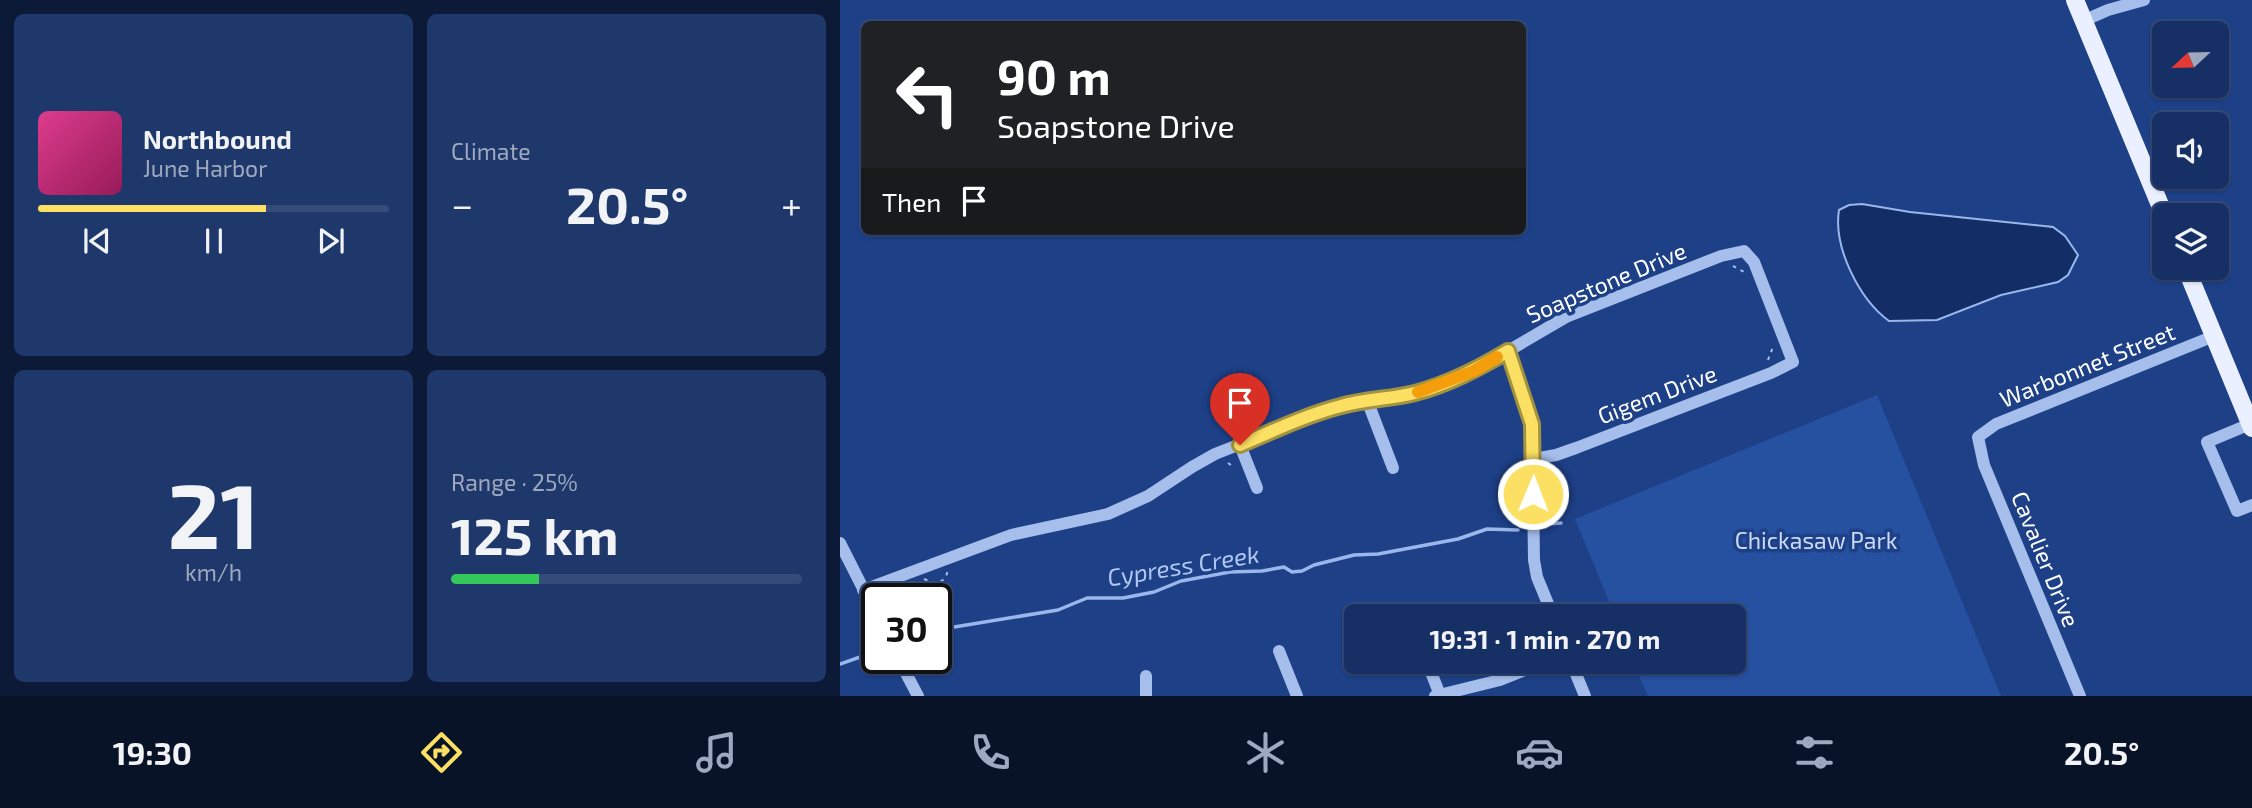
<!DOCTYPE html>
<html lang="en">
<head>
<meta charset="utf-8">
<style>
  body { margin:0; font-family:"Exo 2",sans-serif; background:#1f386b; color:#f1f3f6; height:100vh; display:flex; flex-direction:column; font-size:26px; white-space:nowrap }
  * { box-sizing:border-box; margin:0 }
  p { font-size:23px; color:#9ea9bf }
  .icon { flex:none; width:38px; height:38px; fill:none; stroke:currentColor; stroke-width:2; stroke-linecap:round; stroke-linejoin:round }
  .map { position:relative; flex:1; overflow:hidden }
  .drawer { display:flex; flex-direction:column; gap:14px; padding:14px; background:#0c1a38; width:840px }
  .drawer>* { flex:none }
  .top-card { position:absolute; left:21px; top:21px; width:665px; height:214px; border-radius:10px; box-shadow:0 2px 5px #0004,0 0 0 2px #354b79; background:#202124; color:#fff; overflow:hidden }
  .needle { width:46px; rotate:248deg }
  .fabs { position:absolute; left:1312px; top:21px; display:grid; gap:14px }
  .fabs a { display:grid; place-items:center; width:77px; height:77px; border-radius:10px; background:#163065; box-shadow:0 2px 5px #0004,0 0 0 2px #354b79; font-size:35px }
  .speed { position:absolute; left:21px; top:583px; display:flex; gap:14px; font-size:35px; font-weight:700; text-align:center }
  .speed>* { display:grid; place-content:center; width:91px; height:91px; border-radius:50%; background:#163065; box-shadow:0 2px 5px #0004,0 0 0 2px #354b79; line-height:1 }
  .speed .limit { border:4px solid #111; border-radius:10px; background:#fff; color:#111 }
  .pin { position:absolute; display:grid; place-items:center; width:60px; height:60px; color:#fff; margin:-72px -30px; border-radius:50% 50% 50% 0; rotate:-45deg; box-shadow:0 0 7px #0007 }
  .pin .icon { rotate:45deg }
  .me { position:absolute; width:77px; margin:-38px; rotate:1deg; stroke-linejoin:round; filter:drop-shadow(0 0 5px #0008) }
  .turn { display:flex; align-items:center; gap:24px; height:147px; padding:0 21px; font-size:32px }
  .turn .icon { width:91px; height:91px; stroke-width:2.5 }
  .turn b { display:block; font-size:49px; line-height:60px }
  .then { display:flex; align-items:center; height:66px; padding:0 21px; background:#0003; gap:14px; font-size:26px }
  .big { font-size:52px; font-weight:700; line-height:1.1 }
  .drawer .widget { flex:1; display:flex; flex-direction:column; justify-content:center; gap:10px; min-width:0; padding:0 24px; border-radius:10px; background:#1f386b }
  .drawer .dial { align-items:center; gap:0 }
  .dial b { font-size:91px; line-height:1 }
  .song { display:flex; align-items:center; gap:21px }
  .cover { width:84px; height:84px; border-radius:10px; background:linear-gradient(135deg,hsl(330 70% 55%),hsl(330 70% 35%)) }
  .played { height:7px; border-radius:4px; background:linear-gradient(90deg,#fbe063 65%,#354b79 65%) }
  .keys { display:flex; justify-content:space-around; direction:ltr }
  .heat { display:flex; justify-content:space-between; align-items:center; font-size:38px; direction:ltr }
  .charge { height:10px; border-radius:5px; background:linear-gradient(90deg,#34c759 25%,#354b79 0) }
  .drawer .tiles { flex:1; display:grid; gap:14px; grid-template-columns:repeat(2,1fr) }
  .trip { position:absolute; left:504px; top:604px; width:402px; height:70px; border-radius:10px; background:#163065; box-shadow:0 2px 5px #0004,0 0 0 2px #354b79; font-weight:700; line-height:70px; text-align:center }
  .tabs { display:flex; height:112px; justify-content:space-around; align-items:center; background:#091328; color:#9ea9bf }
  .tabs .icon { width:49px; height:49px }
  .tabs .active { color:#fbe063 }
  .tabs b { font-size:32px; color:#f1f3f6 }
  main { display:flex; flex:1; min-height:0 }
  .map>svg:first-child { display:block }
  .green { fill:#2650a0 }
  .water { fill:#132e66; stroke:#99b7ed; stroke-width:2 }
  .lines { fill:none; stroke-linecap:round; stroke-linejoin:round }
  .stream { stroke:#99b7ed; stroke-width:3.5 }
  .path { stroke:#a5beeb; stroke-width:2; stroke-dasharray:3.5 5; stroke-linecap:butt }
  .minor { stroke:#a5beeb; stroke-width:12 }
  .major { stroke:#eaf0ff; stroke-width:18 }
  .route-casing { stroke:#a39240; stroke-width:18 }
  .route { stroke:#fbe063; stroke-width:12 }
  .slow { stroke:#f59e0b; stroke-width:12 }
  .labels { text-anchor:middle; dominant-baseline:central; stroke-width:7; stroke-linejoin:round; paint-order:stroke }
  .street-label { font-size:23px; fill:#fff; stroke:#1d4087 }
  .park-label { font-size:23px; fill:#cadaf8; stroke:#1d4087 }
  .water-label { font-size:24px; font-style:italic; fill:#b1c8f3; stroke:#1d4087 }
</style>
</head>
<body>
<main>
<section class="drawer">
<div class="tiles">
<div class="widget">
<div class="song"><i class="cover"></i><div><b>Northbound</b><p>June Harbor</p></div></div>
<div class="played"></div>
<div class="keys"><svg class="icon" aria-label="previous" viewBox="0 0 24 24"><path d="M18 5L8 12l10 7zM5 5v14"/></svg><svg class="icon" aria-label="pause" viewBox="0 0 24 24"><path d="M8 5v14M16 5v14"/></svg><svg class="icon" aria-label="next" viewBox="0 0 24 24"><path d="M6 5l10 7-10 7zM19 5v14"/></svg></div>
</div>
<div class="widget"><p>Climate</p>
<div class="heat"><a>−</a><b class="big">20.5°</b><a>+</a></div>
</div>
<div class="widget dial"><b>21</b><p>km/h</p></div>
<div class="widget"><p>Range · 25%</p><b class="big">125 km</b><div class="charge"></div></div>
</div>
</section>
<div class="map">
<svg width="1412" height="696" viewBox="0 0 1412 696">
  <rect width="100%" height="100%" fill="#1d4087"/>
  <!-- green -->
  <polygon class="green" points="1037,395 1161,696 808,696 793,662 894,662 894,616 775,616 735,519"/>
  <!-- water -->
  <path class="water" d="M1022,204L1070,212L1213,227L1225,236L1238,255L1228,275L1218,282L1161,295L1097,320L1049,321C1019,299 993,247 999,210L1009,205Z"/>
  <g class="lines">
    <!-- stream -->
    <g class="stream">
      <polyline points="707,524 721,523"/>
      <polyline points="96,630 218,610 247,598 283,598 314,592 341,581 390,572 422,571 444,567 452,572 462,571 474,565 514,555 538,554 618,539 647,529 678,530"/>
      <polyline points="0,664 37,651"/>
    </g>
    <!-- path -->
    <g class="path">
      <polyline points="893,266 906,273"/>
      <polyline points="928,360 933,347"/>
      <polyline points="388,463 395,468"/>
      <path d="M84,579C96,584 105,584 108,570"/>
    </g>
    <!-- minor -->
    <g class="minor">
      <polyline points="1243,21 1268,10 1304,0"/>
      <polyline points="668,351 692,424 694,560 697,577 713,616"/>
      <polyline points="527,400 553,468"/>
      <polyline points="1410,424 1367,442 1397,511 1412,505"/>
      <polyline points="400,445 417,488"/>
      <polyline points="0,543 37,616"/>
      <polyline points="23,590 171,535 268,514 308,496 352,467 375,454 497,406 537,397 574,393 609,381 634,371 726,317 881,256 904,251 914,262 953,362 931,373 736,448 716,455 694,459"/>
      <polyline points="439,651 457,696"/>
      <polyline points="58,658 78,696"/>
      <polyline points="587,662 600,695"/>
      <polyline points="731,662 745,696"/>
      <polyline points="306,696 306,676"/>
      <polyline points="595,696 660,680 705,662"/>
      <polyline points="1240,696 1144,465 1138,437 1156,424 1374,336"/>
    </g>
    <!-- major -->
    <g class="major">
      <polyline points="1235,0 1325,217"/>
      <polyline points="1346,268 1412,428"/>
    </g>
  </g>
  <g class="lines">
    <defs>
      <path id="route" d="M400,445C433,431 466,415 501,406C525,399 551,399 575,393C609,384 639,368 668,351L692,424L693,494"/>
    </defs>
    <!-- route casing -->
    <use href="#route" class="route-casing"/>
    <!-- route -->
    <use href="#route" class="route"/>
    <!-- slow -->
    <polyline class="slow" points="578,392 634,371 657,357"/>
  </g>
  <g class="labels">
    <!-- street labels -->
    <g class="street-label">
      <text transform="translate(766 282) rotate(-23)">Soapstone Drive</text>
      <text transform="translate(1247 365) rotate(-22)">Warbonnet Street</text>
      <text transform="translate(817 394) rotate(-21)">Gigem Drive</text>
      <text transform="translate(1206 559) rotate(68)">Cavalier Drive</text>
    </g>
    <!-- park labels -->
    <g class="park-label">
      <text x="976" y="540">Chickasaw Park</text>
    </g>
    <!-- water labels -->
    <g class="water-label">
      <text transform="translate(343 565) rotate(-9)">Cypress Creek</text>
    </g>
  </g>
</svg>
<div class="fabs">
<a><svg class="needle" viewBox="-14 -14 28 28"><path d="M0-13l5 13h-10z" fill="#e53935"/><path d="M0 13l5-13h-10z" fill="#9ea9bf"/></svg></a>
<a><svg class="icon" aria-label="sound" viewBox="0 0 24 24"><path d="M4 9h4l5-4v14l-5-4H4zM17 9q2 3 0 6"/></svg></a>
<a><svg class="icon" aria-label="layers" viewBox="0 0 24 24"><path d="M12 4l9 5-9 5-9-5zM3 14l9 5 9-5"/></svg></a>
</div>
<div class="speed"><div class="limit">30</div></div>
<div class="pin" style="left:400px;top:445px;background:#d93025"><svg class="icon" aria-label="arrive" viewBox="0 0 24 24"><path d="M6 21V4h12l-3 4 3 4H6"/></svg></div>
<svg class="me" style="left:693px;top:494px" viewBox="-20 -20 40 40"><circle r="17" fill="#fbe063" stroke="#fff" stroke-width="3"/><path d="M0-11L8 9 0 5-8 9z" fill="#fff"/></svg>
<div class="trip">19:31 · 1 min · 270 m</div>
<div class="top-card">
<div class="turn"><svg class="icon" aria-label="left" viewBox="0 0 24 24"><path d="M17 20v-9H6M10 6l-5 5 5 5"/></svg><div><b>90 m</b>Soapstone Drive</div></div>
<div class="then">Then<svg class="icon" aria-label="arrive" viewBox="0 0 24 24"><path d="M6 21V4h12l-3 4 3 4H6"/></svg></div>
</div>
</div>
</main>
<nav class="tabs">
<b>19:30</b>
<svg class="icon active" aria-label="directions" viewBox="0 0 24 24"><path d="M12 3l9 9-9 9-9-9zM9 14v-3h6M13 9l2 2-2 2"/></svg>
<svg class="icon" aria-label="music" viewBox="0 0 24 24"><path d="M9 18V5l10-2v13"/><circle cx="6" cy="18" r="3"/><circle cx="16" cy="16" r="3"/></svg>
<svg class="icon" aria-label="phone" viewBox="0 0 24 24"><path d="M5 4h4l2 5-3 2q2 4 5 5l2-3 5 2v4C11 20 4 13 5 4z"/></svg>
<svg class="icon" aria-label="climate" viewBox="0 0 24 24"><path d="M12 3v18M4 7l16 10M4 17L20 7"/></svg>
<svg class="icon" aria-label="car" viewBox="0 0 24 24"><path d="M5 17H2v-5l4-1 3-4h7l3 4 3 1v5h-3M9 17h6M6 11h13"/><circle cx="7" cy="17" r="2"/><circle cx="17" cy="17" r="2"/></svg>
<svg class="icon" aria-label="filters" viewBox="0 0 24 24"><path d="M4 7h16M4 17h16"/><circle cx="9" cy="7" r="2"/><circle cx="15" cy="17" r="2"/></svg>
<b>20.5°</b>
</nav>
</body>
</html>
